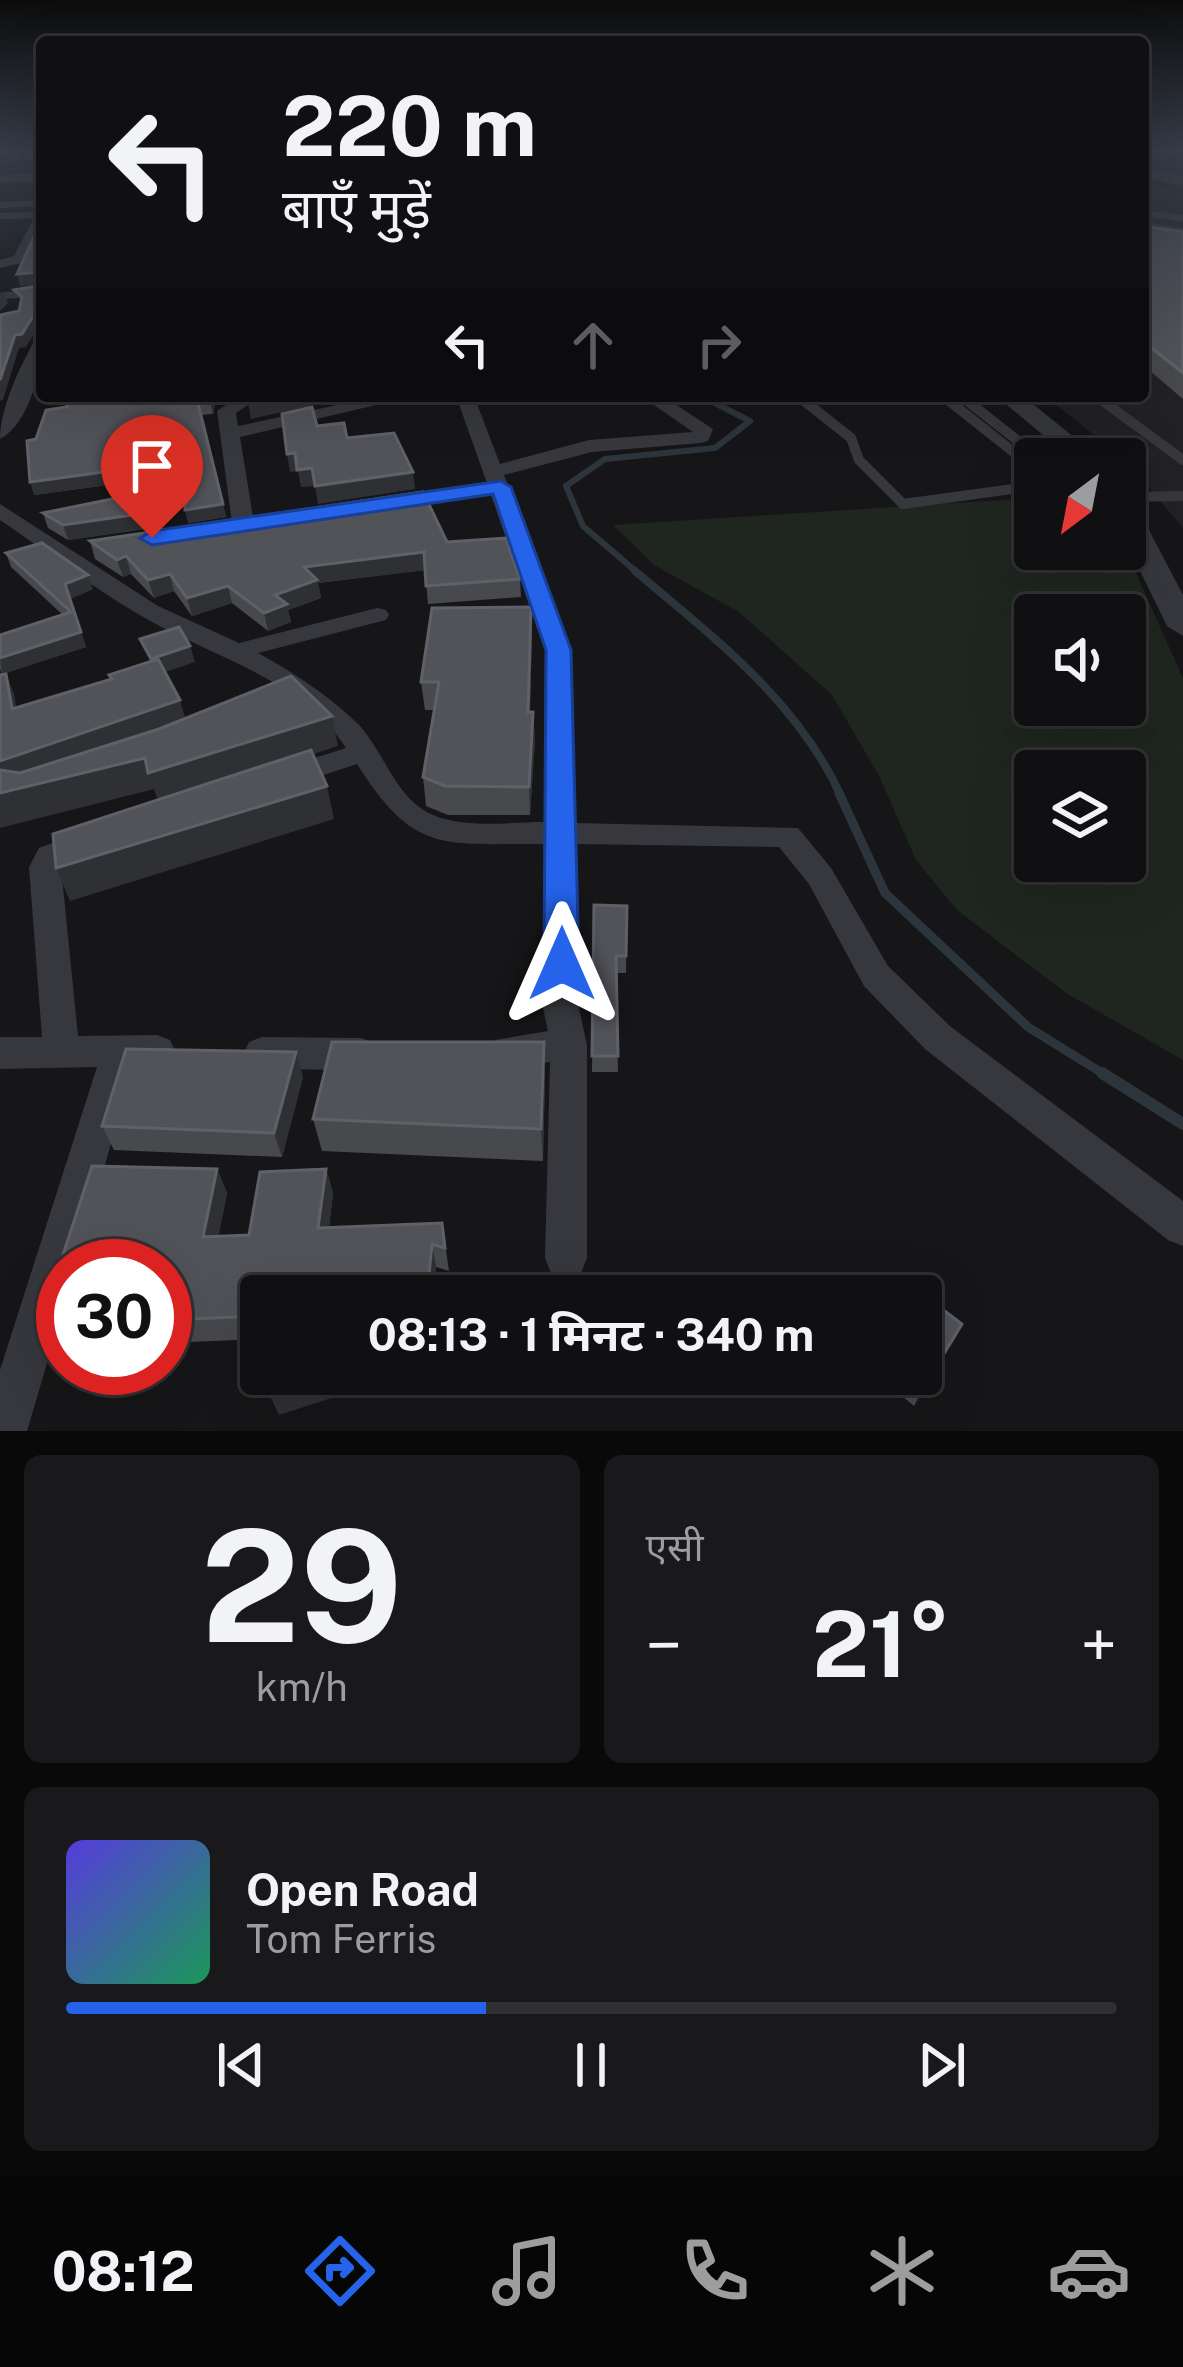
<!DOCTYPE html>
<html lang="hi">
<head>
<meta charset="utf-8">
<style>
  body { margin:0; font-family:"Public Sans","Noto Sans Devanagari",sans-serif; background:#19191b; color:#f1f3f6; height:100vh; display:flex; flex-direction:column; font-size:45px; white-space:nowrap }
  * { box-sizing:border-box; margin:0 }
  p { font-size:39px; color:#9c9d9f }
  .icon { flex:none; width:66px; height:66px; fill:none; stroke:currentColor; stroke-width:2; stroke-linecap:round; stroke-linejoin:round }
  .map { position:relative; height:1431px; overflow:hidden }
  .details { display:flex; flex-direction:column; gap:24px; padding:24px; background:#09090a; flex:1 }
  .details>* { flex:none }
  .hud { position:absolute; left:36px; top:36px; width:1113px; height:366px; border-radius:12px; box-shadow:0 12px 48px #0002,0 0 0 3px #303032; background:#101012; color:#f1f3f6; overflow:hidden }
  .needle { width:78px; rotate:212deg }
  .buttons { position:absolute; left:1014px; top:438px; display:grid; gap:24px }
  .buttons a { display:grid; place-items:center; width:132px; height:132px; border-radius:12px; background:#101012; box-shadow:0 12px 48px #0002,0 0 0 3px #303032; font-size:60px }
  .speed { position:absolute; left:36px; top:1239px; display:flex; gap:24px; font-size:60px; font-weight:700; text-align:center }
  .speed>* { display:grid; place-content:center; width:156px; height:156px; border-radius:50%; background:#101012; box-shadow:0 12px 48px #0002,0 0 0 3px #303032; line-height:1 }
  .speed .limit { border:18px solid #d22; background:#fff; color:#111 }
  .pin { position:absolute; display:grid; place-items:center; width:102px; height:102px; color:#fff; margin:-123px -51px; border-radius:50% 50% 50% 0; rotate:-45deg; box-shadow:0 0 12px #0007 }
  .pin .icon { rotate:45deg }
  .me { position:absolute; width:132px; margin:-66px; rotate:0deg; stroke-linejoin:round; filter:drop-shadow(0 0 9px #0008) }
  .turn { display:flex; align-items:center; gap:42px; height:252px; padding:0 48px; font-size:54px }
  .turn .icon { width:156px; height:156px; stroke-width:2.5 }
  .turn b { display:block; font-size:84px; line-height:102px }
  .lanes { display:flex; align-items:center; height:114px; padding:0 48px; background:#0003; justify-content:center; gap:60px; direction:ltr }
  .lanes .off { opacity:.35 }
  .big { font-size:90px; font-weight:700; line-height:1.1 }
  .details .widget { flex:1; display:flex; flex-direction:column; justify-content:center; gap:18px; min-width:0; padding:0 42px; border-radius:18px; background:#19191b }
  .details .dial { align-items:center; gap:0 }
  .dial b { font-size:156px; line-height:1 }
  .song { display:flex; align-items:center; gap:36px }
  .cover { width:144px; height:144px; border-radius:18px; background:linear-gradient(135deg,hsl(250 70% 55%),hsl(150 70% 35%)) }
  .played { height:12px; border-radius:6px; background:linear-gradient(90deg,#2563eb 40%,#303032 40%) }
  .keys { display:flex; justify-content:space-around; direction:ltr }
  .heat { display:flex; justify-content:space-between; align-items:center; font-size:66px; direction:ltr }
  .details .tiles { flex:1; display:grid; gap:24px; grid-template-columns:1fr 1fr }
  .widget:last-child { grid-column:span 2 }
  .trip { position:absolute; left:240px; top:1275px; width:702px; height:120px; border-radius:12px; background:#101012; box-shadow:0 12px 48px #0002,0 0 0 3px #303032; font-weight:700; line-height:120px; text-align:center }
  .tabs { display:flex; height:192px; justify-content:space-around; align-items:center; background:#060607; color:#9c9d9f }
  .tabs .icon { width:84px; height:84px }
  .tabs .active { color:#2563eb }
  .tabs b { font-size:54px; color:#f1f3f6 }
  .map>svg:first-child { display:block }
  .built { fill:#222225 }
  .green { fill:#1e261f; fill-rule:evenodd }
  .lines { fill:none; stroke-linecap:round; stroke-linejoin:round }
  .stream-far4 { stroke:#2c353c; stroke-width:4.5 }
  .stream-far3 { stroke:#2c353c; stroke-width:6 }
  .stream-far2 { stroke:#2c353c; stroke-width:8 }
  .stream-far1 { stroke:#2c353c; stroke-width:9 }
  .stream { stroke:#2c353c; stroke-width:12 }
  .service-far2 { stroke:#37383d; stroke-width:6 }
  .service-far1 { stroke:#37383d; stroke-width:8 }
  .service { stroke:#37383d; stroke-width:10 }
  .minor { fill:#37383d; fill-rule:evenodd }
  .tertiary { fill:#37383d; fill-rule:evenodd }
  .rail-casing { stroke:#4a4c52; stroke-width:4.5 }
  .rail { stroke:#111113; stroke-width:3; stroke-dasharray:10; stroke-linecap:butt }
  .wall { fill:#47494d }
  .shaded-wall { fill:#2f3033 }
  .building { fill:#525359; stroke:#5f6168; stroke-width:3 }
  .route { fill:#2563eb; stroke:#184099; stroke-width:3 }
</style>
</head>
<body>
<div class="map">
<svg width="1183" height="1431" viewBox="0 0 1183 1431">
  <rect width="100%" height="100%" fill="#161618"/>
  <!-- built -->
  <polygon class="built" points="1143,183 1183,192 1183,528 1125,459 1045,396 1143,396"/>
  <!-- green -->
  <path class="green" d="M1035,498V549H1125L1183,678V1060L1066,993L957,910L916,860L879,776L832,695L739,612L654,565L613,525ZM1035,615H1125V705H1035ZM1035,771H1125V861H1035Z"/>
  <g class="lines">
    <!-- stream-far4 -->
    <polyline class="stream-far4" points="701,396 706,399"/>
    <!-- stream-far3 -->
    <polyline class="stream-far3" points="639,574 583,526 566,486 605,459 715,448 750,421 701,396"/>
    <!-- stream-far2 -->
    <path class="stream-far2" d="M635,571C713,637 797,700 841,796"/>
    <!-- stream-far1 -->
    <polyline class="stream-far1" points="839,793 885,893 1028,1027 1107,1076"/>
    <!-- stream -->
    <polyline class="stream" points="1102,1073 1183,1124"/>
    <!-- service-far2 -->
    <g class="service-far2">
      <polyline points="0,205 42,203"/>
      <polyline points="1143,213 1183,218"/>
      <polyline points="0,216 42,215"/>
      <polyline points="1143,225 1183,231"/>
    </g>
    <!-- service-far1 -->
    <g class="service-far1">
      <polyline points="798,396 802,399"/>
      <polyline points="943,396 947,399"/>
      <polyline points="961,396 965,399"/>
      <polyline points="1096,396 1100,399"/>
      <polyline points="1022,399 1041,396"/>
    </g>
    <!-- service -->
    <g class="service">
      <polyline points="798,396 851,438 859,460 903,504 1035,486"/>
      <polyline points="943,396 1035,469"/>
      <polyline points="961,396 1041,459"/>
      <polyline points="1096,396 1183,460"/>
      <polyline points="1014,400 1041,396"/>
      <polyline points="1125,497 1183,496"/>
    </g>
    <!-- minor -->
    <g class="minor">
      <polygon points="42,173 42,181 0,183 0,175"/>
      <polygon points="42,212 42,229 25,262 0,268 0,260 14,256 35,216"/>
      <polygon points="42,287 42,297 0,299 0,293"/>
      <path d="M42,337C42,368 30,423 0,439C0,408 20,366 36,338Z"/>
      <polygon points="239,396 261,396 236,413 238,426 380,396 414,396 240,437 254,523 243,529 232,523 217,411"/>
      <path d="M456,396H474L500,464L589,440L693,432L641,396H663L713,429L708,441L701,443L592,452L504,475L571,650L574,823L798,828L831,868L888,966L951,1027L1183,1201V1246L1168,1240L925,1049L864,986L809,884L779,847L575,844L579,1008L587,1045V1258L581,1273L566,1279L551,1273L545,1258L550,1062L508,1067L495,1062L490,1051L495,1040L548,1031L543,1008L544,844C444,843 415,856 357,764L287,787L277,784L273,777L277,770L346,748C301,677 205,655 138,614C90,586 46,551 0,520V504L158,606L239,643L377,608L386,610L389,615L386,620L258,653C294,673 327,694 357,723C384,750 395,799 433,815C465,829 510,822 544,822L545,650L491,495L392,509L381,503L392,497L487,483Z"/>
      <polygon points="85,831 96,834 100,842 96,850 61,867 78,1036 157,1035 170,1040 175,1051 170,1062 133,1067 76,1266 63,1266 63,1309 27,1431 0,1431 0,1370 97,1067 0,1069 0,1037 42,1037 29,867 39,848"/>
      <polygon points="262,1037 361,1038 374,1043 379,1054 374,1065 361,1070 262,1069 249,1064 244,1053 249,1042"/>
    </g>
    <!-- tertiary -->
    <g class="tertiary">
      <polygon points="42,150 42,159 0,161 0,151"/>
      <polygon points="1160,150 1183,150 1183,158 1162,153"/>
      <polygon points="1143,169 1183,175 1183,185 1143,179"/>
      <polygon points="996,396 1023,396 1101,459 1072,459"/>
      <polygon points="1125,502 1139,511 1183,595 1183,636 1167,626 1125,540"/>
    </g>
    <defs>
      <polyline id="rail" points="0,159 42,157"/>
    </defs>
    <!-- rail casing -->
    <use href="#rail" class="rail-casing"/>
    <!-- rail -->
    <use href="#rail" class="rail"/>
  </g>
  <!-- wall -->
  <g class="wall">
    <polygon points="1143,226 1183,232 1183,399 1143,365"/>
    <polygon points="216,396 213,414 201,415 226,517 188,523 184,461 145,469 145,480 34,495 36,439 67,407"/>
    <polygon points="141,493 145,508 145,529 68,540 48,528 43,513"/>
    <polygon points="90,541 447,542 520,579 521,597 428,604 425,570 318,583 321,598 288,610 291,622 268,631 232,603 192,616 174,591 154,598 131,574 123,577 95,559"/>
    <polygon points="6,553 93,589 70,599 86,647 2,674 0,669 0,635 63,615 11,567"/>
    <polygon points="532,634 530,712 533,712 535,740 530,815 448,815 426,806 423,777 434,710 425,710 421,682"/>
    <polygon points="594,905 627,906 626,973 616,973 618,1072 592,1072"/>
    <polygon points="545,1075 543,1161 322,1151 313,1119"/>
    <polygon points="303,1077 282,1157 114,1150 102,1126"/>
    <polygon points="92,1166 217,1169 227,1193 218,1236 249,1235 260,1172 326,1169 333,1193 329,1228 442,1223 449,1271 436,1267 433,1296 261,1296 261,1339 165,1343 165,1266 63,1266 63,1332 61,1332 45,1310"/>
    <polygon points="962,1324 914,1406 876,1374 921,1374"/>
  </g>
  <!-- shaded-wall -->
  <g class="shaded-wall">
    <polygon points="41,272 42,284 20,286 17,274"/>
    <polygon points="4,291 8,303 0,311 0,295"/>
    <polygon points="42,317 42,330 36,331 26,347 19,348 3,400 0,401 0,380 15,335 32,318"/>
    <polygon points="211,396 216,396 213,414 210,402"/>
    <polygon points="258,396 308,396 310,406 251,419 247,398"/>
    <polygon points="184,448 187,461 145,469 145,480 34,495 30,482"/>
    <polygon points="295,453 312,468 315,486 301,487 298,471 290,472 287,454"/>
    <polygon points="413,472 415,489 318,504 315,486"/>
    <polygon points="141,493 145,508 145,529 68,540 63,525"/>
    <polygon points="223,504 226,517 188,523 185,510"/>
    <polygon points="424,552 426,570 318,583 321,598 288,610 291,622 268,631 264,613 275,595 304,567"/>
    <polygon points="126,556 131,574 123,577 117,560"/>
    <polygon points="170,574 174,591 154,598 148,580"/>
    <polygon points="88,575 93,589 70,599 65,584"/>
    <polygon points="228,586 232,603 192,616 187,598"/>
    <polygon points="531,607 532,634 529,740 528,712"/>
    <polygon points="81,632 86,647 2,674 0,658"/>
    <polygon points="190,646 195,662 156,675 151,659"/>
    <polygon points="6,674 14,694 20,730 12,709"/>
    <polygon points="180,700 186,721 0,786 0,761"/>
    <polygon points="533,712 535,740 530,815 529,787"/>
    <polygon points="332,716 338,746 159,804 154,789 0,828 0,793"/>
    <polygon points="327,786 334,819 70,901 56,868"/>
    <polygon points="544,1042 545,1075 543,1161 541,1129"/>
    <polygon points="296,1052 303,1077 282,1157 274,1133"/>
    <polygon points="217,1169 227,1193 214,1260 203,1237"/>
    <polygon points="326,1169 333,1193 326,1252 318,1228"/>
    <polygon points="432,1244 436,1267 433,1296 427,1296"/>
    <polygon points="962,1324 955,1339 914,1406 920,1392"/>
    <polygon points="332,1374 406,1374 279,1415 269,1394"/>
  </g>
  <!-- building -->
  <g class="building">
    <polygon points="42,219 42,277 41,272 17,274"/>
    <polygon points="1143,226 1183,232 1183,373 1143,341"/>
    <polygon points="42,285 42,317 32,318 22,334 15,335 0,380 0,315 19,311 22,297 14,290"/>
    <polygon points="67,396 211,396 210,402 198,403 223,504 185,510 184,448 141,456 141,467 30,482 27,441 36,439 46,410 67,407"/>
    <polygon points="312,407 317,426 344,423 347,438 394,433 413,472 315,486 312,468 297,470 295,453 287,454 282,414"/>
    <polygon points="423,492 447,542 506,538 520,579 426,586 424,552 304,567 317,580 275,595 287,604 264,613 228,586 187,598 170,574 148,580 126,556 117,560 90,541"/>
    <polygon points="141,493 140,514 63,525 43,513"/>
    <polygon points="42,543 88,575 65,584 81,632 0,658 0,635 71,612 6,553"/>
    <polygon points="531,607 528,712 533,712 529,787 445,786 423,777 439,682 421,682 432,608"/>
    <polygon points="179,627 190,646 151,659 140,639"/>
    <polygon points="158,659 180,700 0,761 0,675 6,674 12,709 112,679 109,675"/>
    <polygon points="291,676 332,716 148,773 145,758 0,793 0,770 20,773 159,729"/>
    <polygon points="311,750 327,786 56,868 53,834"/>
    <polygon points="594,905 627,906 626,956 616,956 618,1056 592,1056"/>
    <polygon points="332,1042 544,1042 541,1129 313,1119"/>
    <polygon points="126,1049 296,1052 274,1133 102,1126"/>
    <polygon points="92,1166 217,1169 203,1237 249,1235 260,1172 326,1169 318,1228 442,1223 445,1248 432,1244 427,1296 261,1296 261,1316 165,1320 165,1266 63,1266 63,1310 45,1310"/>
    <polygon points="917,1290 962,1324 920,1392 899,1374 921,1374 921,1296 913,1296"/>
    <polygon points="273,1374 332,1374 269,1394"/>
  </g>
  <!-- sky -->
  <linearGradient id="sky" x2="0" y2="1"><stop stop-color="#0c0c0d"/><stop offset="0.43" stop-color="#363c48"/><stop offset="1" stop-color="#363c48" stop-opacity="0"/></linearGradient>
  <rect width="1183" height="351" fill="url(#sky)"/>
  <!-- route -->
  <polygon class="route" points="501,481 511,487 571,650 579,964 574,974 549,974 544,964 546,650 493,494 152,545 140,538 152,531"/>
</svg>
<div class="buttons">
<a><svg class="needle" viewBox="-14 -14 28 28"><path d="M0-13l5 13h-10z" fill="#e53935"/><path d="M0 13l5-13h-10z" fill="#9c9d9f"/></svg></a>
<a><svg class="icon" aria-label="sound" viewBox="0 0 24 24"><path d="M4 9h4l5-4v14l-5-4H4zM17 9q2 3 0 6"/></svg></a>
<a><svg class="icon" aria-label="layers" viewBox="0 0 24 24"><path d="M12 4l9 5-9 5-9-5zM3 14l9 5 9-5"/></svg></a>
</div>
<div class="speed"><div class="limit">30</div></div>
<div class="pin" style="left:152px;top:538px;background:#d93025"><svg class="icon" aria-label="arrive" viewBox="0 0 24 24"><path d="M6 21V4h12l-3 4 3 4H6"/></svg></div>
<svg class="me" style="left:562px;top:964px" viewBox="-20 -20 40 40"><path d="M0-17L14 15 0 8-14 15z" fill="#2563eb" stroke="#fff" stroke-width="4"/></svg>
<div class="trip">08:13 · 1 मिनट · 340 m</div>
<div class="hud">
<div class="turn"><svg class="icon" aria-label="left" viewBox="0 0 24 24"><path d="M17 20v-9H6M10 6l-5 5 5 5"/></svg><div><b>220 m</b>बाएँ मुड़ें</div></div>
<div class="lanes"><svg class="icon" aria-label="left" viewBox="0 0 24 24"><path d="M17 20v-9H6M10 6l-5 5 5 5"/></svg><svg class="icon off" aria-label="ahead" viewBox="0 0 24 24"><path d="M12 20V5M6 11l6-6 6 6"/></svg><svg class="icon off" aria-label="right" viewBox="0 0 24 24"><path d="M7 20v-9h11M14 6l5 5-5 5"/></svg></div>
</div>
</div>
<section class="details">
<div class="tiles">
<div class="widget dial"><b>29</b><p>km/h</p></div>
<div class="widget"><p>एसी</p>
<div class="heat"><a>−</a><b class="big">21°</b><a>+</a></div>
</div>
<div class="widget">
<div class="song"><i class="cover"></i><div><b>Open Road</b><p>Tom Ferris</p></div></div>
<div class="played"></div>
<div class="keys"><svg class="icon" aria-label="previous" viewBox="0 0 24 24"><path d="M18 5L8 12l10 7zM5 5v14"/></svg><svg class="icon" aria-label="pause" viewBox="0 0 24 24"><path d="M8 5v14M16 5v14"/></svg><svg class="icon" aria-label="next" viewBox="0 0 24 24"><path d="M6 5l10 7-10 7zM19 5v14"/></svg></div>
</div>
</div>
</section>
<nav class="tabs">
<b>08:12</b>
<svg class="icon active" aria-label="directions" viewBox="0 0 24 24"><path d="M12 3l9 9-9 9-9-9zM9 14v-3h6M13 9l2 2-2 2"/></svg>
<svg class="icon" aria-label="music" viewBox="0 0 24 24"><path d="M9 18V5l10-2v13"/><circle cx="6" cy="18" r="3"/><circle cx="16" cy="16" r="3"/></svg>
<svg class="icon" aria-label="phone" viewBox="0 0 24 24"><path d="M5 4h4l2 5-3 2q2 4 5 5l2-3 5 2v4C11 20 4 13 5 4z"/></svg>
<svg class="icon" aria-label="climate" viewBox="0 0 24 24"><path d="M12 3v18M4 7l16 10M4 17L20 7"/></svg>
<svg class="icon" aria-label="car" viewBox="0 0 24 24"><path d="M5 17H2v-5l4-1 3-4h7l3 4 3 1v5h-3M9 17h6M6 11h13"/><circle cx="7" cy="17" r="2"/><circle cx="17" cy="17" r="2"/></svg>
</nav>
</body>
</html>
